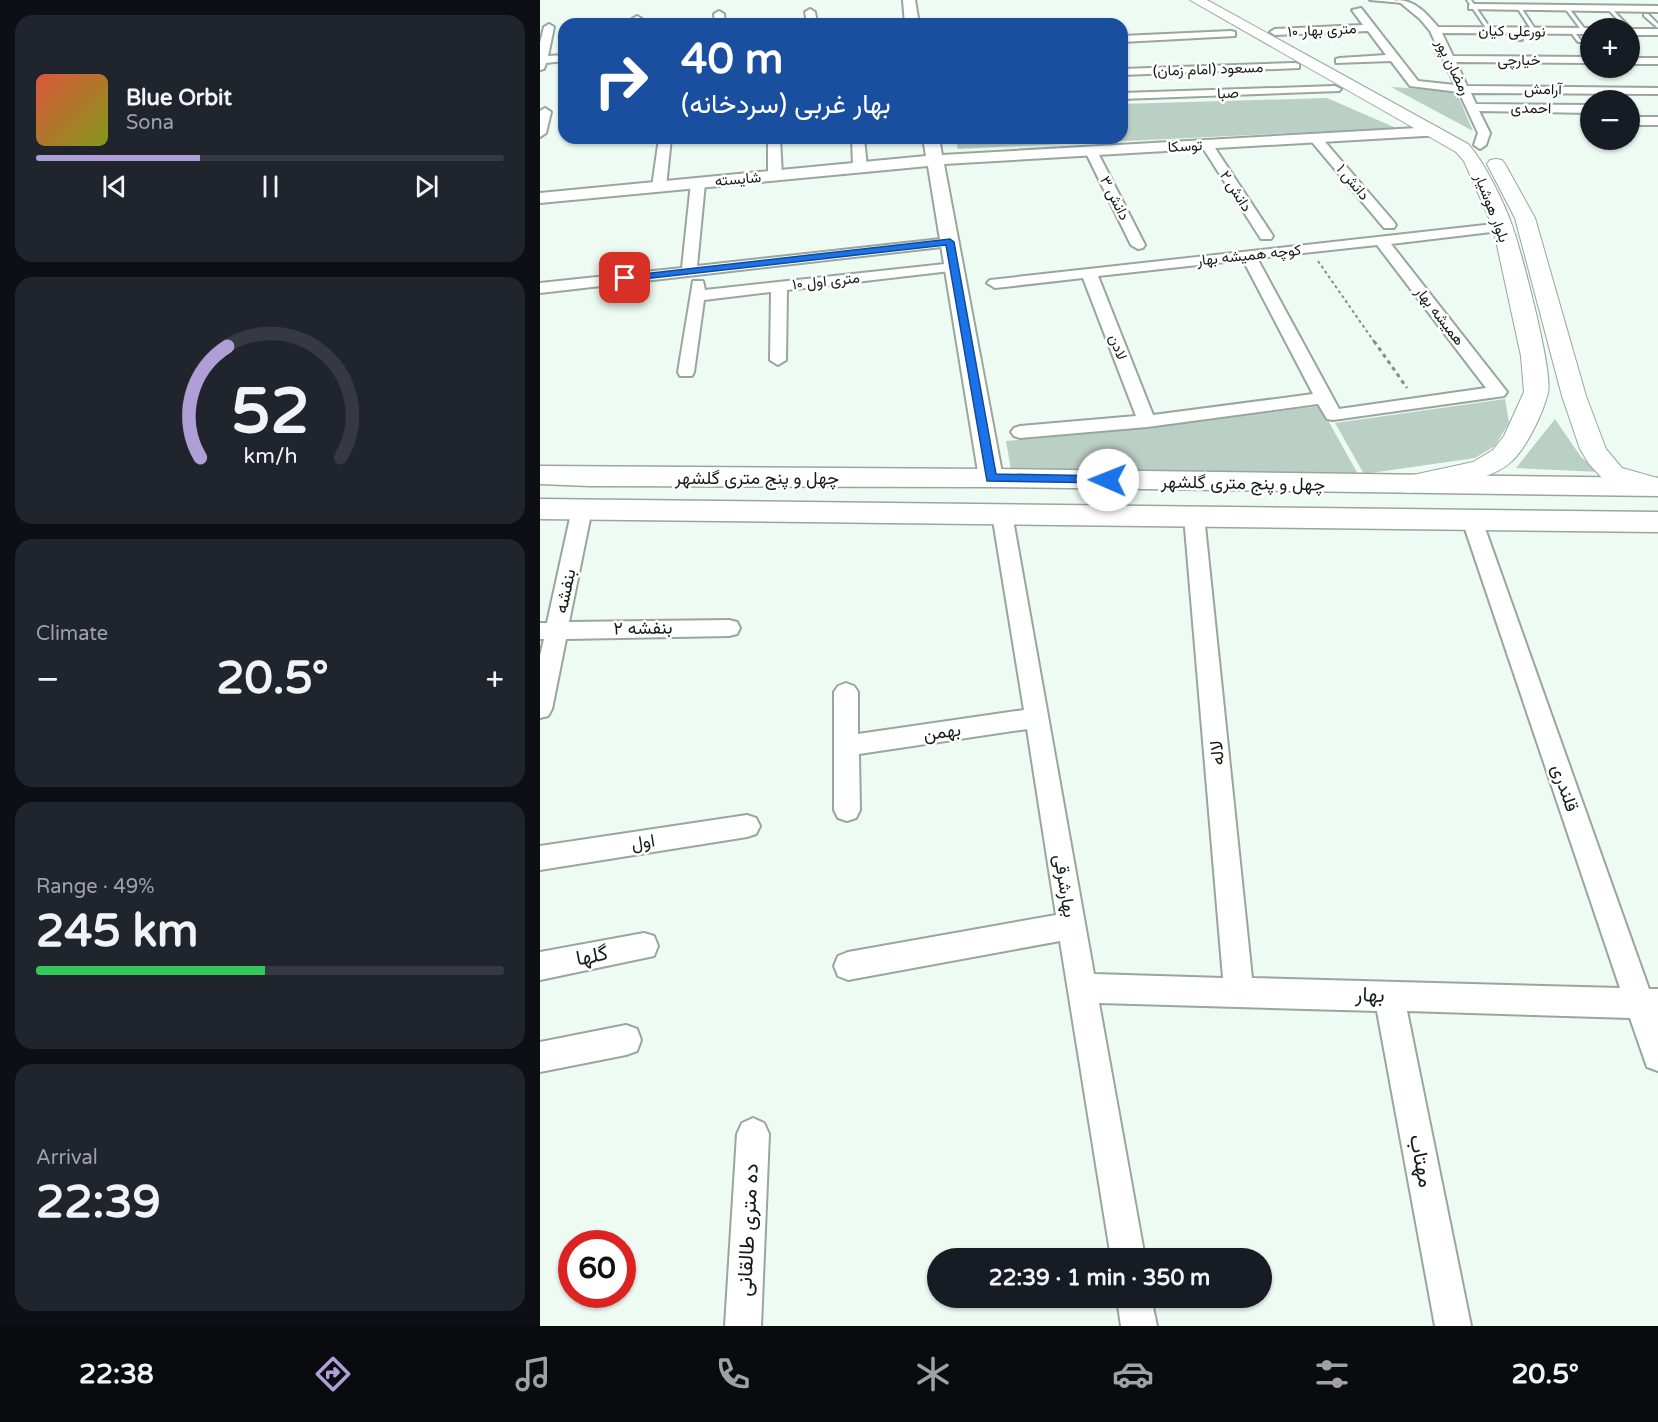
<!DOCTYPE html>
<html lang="en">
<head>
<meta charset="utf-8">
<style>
  body { margin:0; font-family:"Varela Round",Vazirmatn,sans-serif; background:#20242c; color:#f1f3f6; height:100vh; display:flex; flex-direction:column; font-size:22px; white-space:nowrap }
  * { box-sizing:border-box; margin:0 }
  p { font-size:20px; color:#9ea1a6 }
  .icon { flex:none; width:33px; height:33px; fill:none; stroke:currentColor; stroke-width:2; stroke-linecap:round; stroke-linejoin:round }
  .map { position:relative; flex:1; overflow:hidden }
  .panel { display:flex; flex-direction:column; gap:15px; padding:15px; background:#0d0f14; width:540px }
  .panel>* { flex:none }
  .guide { position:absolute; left:18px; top:18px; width:570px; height:126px; border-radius:18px; box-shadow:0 2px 4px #0004; background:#1a4fa0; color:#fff; overflow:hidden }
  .controls { position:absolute; left:1040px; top:18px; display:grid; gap:12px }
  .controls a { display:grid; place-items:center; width:60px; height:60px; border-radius:50%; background:#171b24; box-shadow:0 2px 4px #0004; font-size:30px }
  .speed { position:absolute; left:18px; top:1230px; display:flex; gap:12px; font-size:30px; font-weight:700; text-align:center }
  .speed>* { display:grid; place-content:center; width:78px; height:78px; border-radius:50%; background:#171b24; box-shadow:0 2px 4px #0004; line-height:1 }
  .speed .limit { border:9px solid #d22; background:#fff; color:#111 }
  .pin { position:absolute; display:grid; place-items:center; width:51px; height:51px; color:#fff; margin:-26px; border-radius:12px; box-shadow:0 3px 9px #0006 }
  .me { position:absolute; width:66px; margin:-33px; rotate:271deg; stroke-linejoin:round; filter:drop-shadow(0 0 4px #0008) }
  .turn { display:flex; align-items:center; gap:21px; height:126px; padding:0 24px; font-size:27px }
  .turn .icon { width:78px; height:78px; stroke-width:2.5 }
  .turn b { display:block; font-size:42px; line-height:51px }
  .big { font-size:45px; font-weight:700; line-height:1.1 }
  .panel .tile { flex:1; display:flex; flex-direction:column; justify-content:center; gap:9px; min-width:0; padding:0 21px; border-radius:18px; background:#20242c }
  .panel .dial { align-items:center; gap:0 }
  .dial svg { height:156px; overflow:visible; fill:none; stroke:#363941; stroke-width:7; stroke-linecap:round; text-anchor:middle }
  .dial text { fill:#f1f3f6; stroke:none }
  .song { display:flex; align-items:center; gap:18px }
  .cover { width:72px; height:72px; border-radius:9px; background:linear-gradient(135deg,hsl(10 70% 55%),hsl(70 70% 35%)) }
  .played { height:6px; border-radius:3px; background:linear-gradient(90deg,#b09ed6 35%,#363941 35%) }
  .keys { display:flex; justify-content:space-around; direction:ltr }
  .heat { display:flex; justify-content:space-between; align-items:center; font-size:33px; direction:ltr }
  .charge { height:9px; border-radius:4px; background:linear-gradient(90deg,#34c759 49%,#363941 0) }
  .trip { position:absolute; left:387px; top:1248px; width:345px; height:60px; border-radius:30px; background:#171b24; box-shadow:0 2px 4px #0004; font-weight:700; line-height:60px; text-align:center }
  .dock { display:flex; height:96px; justify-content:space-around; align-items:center; background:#090b0e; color:#9ea1a6 }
  .dock .icon { width:42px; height:42px }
  .dock .active { color:#b09ed6 }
  .dock b { font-size:27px; color:#f1f3f6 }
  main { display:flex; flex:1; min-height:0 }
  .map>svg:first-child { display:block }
  .green { fill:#bbd0c5 }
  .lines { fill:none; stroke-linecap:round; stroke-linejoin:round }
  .service-casing { stroke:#98a69e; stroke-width:4 }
  .minor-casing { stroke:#98a69e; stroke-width:4 }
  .tertiary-casing { stroke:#98a69e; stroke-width:4 }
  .secondary-casing { stroke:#98a69e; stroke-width:2 }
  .primary-casing { stroke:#98a69e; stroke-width:3 }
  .path-far1 { stroke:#848e88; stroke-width:2; stroke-dasharray:3 3; stroke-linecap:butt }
  .path { stroke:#848e88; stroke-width:3; stroke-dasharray:4 4; stroke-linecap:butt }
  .service { fill:#fff; fill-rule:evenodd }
  .minor { fill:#fff; fill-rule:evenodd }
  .tertiary { fill:#fff; fill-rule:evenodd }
  .secondary { fill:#fff; fill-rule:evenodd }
  .primary { fill:#fff; fill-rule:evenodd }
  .route { fill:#1a73e8; stroke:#114b97; stroke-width:1.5 }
  .labels { text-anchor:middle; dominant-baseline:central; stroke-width:5; stroke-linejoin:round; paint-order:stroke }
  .far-street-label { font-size:15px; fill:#161b18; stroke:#fff }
  .street-label { font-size:18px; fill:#161b18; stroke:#fff }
  .near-street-label { font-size:21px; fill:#161b18; stroke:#fff }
</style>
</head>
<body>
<main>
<section class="panel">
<div class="tile">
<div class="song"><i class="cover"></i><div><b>Blue Orbit</b><p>Sona</p></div></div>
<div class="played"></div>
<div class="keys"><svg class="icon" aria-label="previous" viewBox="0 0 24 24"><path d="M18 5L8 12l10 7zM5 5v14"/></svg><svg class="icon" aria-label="pause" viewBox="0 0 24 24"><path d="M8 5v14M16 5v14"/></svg><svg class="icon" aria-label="next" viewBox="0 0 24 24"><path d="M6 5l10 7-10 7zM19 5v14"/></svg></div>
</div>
<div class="tile dial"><svg viewBox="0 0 100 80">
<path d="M14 69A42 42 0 1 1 86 69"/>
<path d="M14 69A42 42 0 0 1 28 12" stroke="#b09ed6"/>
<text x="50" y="56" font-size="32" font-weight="700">52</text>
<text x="50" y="72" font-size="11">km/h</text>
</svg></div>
<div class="tile"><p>Climate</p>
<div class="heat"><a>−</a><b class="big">20.5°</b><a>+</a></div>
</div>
<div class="tile"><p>Range · 49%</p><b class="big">245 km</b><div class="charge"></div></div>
<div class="tile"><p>Arrival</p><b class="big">22:39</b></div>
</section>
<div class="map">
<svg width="1118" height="1326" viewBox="0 0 1118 1326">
  <rect width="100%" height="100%" fill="#edfbf3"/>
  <!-- green -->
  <g class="green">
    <polygon points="851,87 916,91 933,131"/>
    <polygon points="787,98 856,128 418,149 415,138 582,138 582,104"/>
    <polygon points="965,399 969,423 955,446 935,458 824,474 795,423"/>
    <polygon points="780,406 818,474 471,470 466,441 578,431"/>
    <polygon points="1015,419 1041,457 1060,472 976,468"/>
  </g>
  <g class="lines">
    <defs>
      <g id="service">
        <polygon points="830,0 853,0 865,2 863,3"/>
        <polygon points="927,0 931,0 952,31 948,31"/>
        <polygon points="976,6 980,6 997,32 993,32"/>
        <polygon points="1024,7 1028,7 1047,32 1043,32"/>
        <polygon points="1067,8 1071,8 1091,29 1097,41 1093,41 1089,34 1089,28 1085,28"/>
        <polygon points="1104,14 1108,14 1118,24 1118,28 1104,16"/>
        <polygon points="970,30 974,30 982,40 978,40"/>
        <polygon points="1029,30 1033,30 1042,42 1038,42"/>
      </g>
      <g id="minor">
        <path d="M857,0C875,0 887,14 898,27L1053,28H1050V34L902,33L913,56L1050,57V63L916,62L927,86L1118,88V94L931,93L936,104L1050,105V113L939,111L950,133L946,145L940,149L934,145L938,133L919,92L870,86L851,61L796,63V59L800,58L846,55L828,31L735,35L730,32L735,29L823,25L812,10L821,8L878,81L915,85L890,31L880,19Z"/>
        <polygon points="933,4 1118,6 1118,12 929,9 929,5"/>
        <polygon points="270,9 275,12 277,24 267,24 265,12"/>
        <polygon points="179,11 184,14 185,24 175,24 174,14"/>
        <polygon points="97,16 102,19 102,24 92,24 92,19"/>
        <polygon points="9,24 14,27 8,56 24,55 24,61 6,63 4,69 0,70 0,43 4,27"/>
        <rect x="1089" y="29" width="29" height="6"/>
        <polygon points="691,31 695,32 695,36 582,42 582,36"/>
        <rect x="1089" y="58" width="29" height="6"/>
        <polygon points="755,63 759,64 759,68 582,75 582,69"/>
        <polygon points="795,86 801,89 799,91 582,99 582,93"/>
        <polygon points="5,108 11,112 6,133 0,137 0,111"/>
        <rect x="1089" y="117" width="29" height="8"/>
        <polygon points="776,135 780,136 854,222 856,225 854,228 844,228 772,142 770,139 772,136"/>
        <polygon points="119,138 131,138 126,187 119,191 112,187"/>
        <polygon points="228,138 240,138 242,176 235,180 228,176"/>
        <polygon points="312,138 324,138 327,167 325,170 315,170 313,167"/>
        <polygon points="667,141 671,142 733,236 731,239 721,239 719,236 661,145"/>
        <polygon points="551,147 557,151 605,245 603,248 598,249 591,245 545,151"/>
        <polygon points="158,179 165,183 157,266 410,238 417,242 410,246 0,293 0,283 142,268 151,183"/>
        <path d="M963,223L970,227L968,230L851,244L964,388L967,392L964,396L793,420L787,419L778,404L607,427L480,438L474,436L471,432L474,428L480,426L596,416L543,278L455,288L447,283L450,280ZM837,245L946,388L799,409L717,258ZM703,260L773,394L613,415L558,276Z"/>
        <polygon points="414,263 421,267 419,270 247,290 246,360 238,365 230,360 231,292 164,300 154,372 152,376 140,376 138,372 153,281 163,281 165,290"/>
        <polygon points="42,502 49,504 52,509 29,622 189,620 197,622 200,628 197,634 189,636 26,639 12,709 8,716 0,718 0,656 4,639 0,639 0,623 7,623 32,509 35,504"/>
        <polygon points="462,507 469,509 472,514 554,974 683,978 644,516 647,511 654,509 661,511 664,516 712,978 1080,988 922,520 925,515 932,513 939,515 942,520 1109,989 1118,989 1118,1071 1107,1067 1090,1018 867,1011 931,1326 895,1326 837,1011 559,1003 605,1258 571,1258 520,941 308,980 298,976 294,966 298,956 308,952 516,915 487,729 319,754 320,810 316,818 307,821 298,818 294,810 294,692 298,686 306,683 314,686 318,692 318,734 484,710 452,514 455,509"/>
        <polygon points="207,815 216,818 220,826 216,834 207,837 0,870 0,846"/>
        <polygon points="104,933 114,936 118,946 114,956 0,980 0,952"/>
        <polygon points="86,1025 97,1029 101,1040 97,1051 86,1055 0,1072 0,1042"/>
        <polygon points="213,1118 224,1123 229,1134 221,1326 185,1326 197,1134 202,1123"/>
        <polygon points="577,1298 611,1298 617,1326 581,1326"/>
      </g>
      <g id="tertiary">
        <polygon points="363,0 375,0 379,24 365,24"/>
        <polygon points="895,127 903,132 901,135 404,164 463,478 459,484 451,486 443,484 439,478 388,166 0,203 0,193 386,156 383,138 399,138 402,155"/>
      </g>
      <g id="secondary">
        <path d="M650,0H667L928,144C945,163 965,204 973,228C982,255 1013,370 1008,393C1003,413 987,447 972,461C949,483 899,486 868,493L859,490L855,484L859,478L933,462L953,450L964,436L984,392L981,356L953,227L924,161L916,152Z"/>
        <polygon points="956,159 962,160 965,164 995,218 1046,396 1066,449 1082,468 1118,478 1118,496 1064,480 1049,464 1040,449 1022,396 975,218 947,164 950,160"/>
      </g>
      <g id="primary">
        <polygon points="0,466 451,469 1118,478 1118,496 451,487 50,486 0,484"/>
        <polygon points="0,499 1118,512 1118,532 0,519"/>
      </g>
    </defs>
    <!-- service casing -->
    <use href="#service" class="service-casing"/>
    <!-- minor casing -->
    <use href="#minor" class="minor-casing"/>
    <!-- tertiary casing -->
    <use href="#tertiary" class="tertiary-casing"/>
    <!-- secondary casing -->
    <use href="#secondary" class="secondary-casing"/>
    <!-- primary casing -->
    <use href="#primary" class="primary-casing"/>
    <!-- path-far1 -->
    <polyline class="path-far1" points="778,261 835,343"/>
    <!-- path -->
    <polyline class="path" points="834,341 867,388"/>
    <!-- service -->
    <use href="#service" class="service"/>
    <!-- minor -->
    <use href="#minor" class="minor"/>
    <!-- tertiary -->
    <use href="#tertiary" class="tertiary"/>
    <!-- secondary -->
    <use href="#secondary" class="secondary"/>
    <!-- primary -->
    <use href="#primary" class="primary"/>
  </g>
  <!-- route -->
  <polygon class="route" points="410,239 414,242 456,474 568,476 574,480 572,483 447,481 406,245 85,281 80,278 85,276"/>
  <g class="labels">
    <!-- far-street labels -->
    <g class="far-street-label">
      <text transform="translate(782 30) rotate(-3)">۱۰ متری بهار</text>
      <text transform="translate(972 31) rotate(1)">نورعلی کیان</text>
      <text x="979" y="60">خیارچی</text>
      <text transform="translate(913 67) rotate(64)">رمضان پور</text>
      <text transform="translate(668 69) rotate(-2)">مسعود (امام زمان)</text>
      <text transform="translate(1003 89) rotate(1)">آرامش</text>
      <text transform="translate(688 93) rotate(-2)">صبا</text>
      <text transform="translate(991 108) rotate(1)">احمدی</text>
      <text transform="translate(645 146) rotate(-3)">توسکا</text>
      <text transform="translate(198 179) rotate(-5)">شایسته</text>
      <text transform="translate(813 182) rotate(50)">دانش ۱</text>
      <text transform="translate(696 191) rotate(57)">دانش ۲</text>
      <text transform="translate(575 198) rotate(63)">دانش ۳</text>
      <text transform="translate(952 208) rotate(69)">بلوار هوشیار</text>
      <text transform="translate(709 255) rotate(-6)">کوچه همیشه بهار</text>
      <text transform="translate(286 281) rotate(-6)">۱۰ متری اول</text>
      <text transform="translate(900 316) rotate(52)">همیشه بهار</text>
      <text transform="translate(578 347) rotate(69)">لادن</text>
    </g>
    <!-- street labels -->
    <g class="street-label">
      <text x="217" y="478">چهل و پنج متری گلشهر</text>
      <text transform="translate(703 483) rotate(1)">چهل و پنج متری گلشهر</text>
      <text transform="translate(25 591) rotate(-78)">بنفشه</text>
      <text transform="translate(103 628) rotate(-1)">بنفشه ۲</text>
      <text transform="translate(402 732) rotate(-8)">بهمن</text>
      <text transform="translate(677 753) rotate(-95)">لاله</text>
      <text transform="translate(1025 788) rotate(71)">قلندری</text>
      <text transform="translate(103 842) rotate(-9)">اول</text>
      <text transform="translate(525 886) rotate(81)">بهارشرقی</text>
    </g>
    <!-- near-street labels -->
    <g class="near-street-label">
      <text transform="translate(52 956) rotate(-11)">گلها</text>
      <text transform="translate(830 995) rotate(2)">بهار</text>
      <text transform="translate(881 1161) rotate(79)">مهتاب</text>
      <text transform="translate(208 1230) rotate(-87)">ده متری طالقانی</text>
    </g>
  </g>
</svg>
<div class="controls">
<a>+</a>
<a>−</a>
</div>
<div class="speed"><div class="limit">60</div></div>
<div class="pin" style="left:85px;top:278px;background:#d93025"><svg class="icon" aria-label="arrive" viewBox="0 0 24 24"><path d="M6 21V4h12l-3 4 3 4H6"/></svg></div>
<svg class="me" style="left:568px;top:480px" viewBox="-20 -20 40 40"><circle r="19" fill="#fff"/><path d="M0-13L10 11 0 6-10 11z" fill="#1a73e8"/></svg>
<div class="trip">22:39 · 1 min · 350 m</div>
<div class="guide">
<div class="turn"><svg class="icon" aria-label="right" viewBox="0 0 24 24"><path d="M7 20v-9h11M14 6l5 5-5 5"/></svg><div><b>40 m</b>بهار غربی (سردخانه)</div></div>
</div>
</div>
</main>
<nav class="dock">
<b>22:38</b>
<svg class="icon active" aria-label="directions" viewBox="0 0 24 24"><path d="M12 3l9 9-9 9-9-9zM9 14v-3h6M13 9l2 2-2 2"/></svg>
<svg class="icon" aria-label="music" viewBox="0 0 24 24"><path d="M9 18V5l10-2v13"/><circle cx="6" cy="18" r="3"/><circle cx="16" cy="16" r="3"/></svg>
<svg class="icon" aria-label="phone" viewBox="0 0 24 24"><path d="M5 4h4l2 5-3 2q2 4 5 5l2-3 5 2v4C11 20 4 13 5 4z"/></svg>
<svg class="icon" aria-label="climate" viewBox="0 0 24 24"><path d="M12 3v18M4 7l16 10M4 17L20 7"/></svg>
<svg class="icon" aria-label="car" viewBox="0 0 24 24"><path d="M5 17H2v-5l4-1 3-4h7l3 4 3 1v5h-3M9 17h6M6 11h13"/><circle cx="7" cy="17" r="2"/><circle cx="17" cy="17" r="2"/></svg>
<svg class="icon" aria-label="filters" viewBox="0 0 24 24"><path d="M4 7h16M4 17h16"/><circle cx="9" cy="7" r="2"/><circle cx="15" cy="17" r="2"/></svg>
<b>20.5°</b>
</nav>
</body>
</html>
